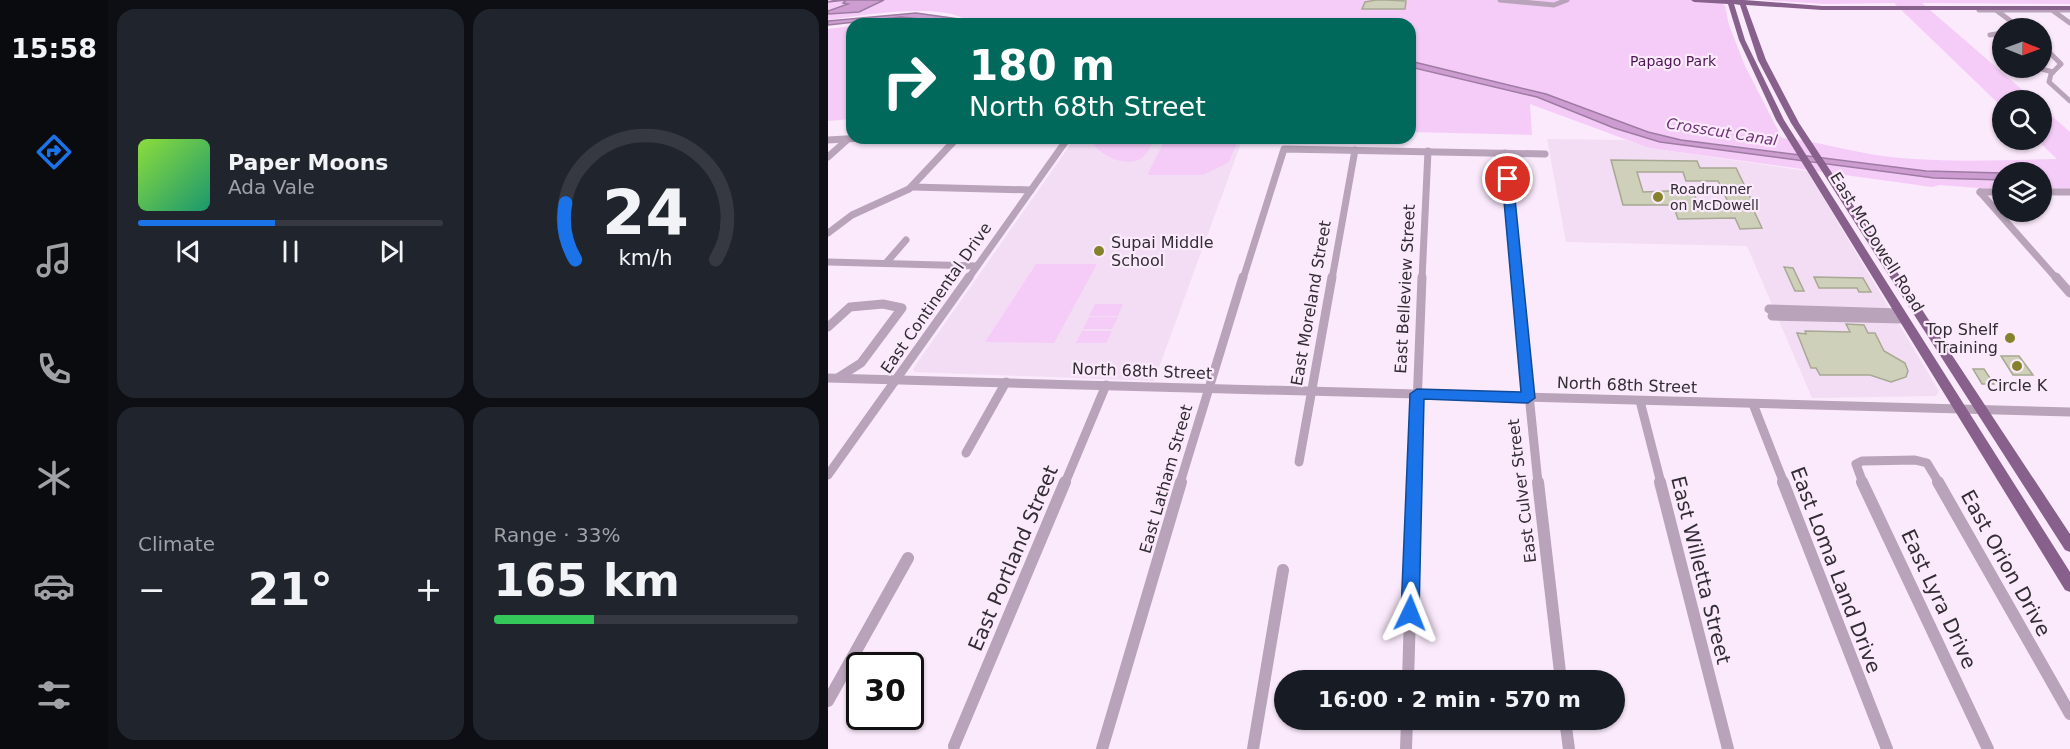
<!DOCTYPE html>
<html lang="en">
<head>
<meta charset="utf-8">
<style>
  body { margin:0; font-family:"DejaVu Sans",sans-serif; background:#20242c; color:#f1f3f6; height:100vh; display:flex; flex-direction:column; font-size:22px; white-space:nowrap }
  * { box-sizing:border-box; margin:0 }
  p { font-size:20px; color:#9ea1a6 }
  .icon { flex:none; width:33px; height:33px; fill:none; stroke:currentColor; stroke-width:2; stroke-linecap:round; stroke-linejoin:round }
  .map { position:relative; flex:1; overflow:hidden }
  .drawer { display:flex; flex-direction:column; gap:9px; padding:9px; background:#0d0f14; width:720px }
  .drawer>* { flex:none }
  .top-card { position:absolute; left:18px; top:18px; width:570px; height:126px; border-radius:18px; box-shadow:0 2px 4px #0004; background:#00695c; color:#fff; overflow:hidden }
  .needle { width:39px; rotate:91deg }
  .tools { position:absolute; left:1164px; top:18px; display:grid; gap:12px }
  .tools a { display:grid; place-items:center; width:60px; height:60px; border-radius:50%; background:#171b24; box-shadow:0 2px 4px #0004; font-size:30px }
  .speed { position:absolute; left:18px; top:652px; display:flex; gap:12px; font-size:30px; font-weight:700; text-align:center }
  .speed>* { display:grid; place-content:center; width:78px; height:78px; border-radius:50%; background:#171b24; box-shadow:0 2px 4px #0004; line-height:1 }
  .speed .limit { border:3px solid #111; border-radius:9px; background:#fff; color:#111 }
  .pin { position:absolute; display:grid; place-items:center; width:51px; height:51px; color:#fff; margin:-26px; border:3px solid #fff; border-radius:50%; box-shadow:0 2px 6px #0007 }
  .me { position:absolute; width:66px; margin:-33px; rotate:2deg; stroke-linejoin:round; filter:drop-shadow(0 0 4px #0008) }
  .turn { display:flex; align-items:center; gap:21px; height:126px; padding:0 24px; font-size:27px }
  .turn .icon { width:78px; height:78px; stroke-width:2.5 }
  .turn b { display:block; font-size:42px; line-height:51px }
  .big { font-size:45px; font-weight:700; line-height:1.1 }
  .drawer .widget { flex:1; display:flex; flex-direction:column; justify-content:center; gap:9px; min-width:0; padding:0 21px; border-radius:18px; background:#20242c }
  .drawer .dial { align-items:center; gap:0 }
  .dial svg { height:156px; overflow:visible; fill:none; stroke:#363941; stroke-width:7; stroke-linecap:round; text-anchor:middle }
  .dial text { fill:#f1f3f6; stroke:none }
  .song { display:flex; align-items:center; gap:18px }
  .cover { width:72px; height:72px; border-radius:9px; background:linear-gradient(135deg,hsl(90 70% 55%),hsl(160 70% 35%)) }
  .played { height:6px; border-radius:3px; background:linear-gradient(90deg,#1a73e8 45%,#363941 45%) }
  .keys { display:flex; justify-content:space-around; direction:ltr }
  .heat { display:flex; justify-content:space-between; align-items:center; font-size:33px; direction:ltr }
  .charge { height:9px; border-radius:4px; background:linear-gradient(90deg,#34c759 33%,#363941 0) }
  .drawer .tiles { flex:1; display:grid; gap:9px; grid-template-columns:repeat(2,1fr) }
  .trip { position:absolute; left:446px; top:670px; width:351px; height:60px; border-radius:30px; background:#171b24; box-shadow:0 2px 4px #0004; font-weight:700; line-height:60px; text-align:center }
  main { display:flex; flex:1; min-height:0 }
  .tab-bar { display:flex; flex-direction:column; width:108px; justify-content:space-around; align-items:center; background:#090b0e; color:#9ea1a6 }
  .tab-bar .icon { width:42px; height:42px }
  .tab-bar .selected { color:#1a73e8 }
  .tab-bar b { font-size:27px; color:#f1f3f6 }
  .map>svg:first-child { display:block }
  .built { fill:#f3ddf5 }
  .green { fill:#f5ccf8 }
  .water { fill:#cd9dd2; stroke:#9e7ba2; stroke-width:1.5 }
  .building { fill:#cfd0ba; stroke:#a7a893; stroke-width:1.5; fill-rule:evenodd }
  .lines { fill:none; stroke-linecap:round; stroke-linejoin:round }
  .minor-far3 { stroke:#b8a3ba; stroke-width:5 }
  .minor-far2 { stroke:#b8a3ba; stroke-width:7 }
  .minor-far1 { stroke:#b8a3ba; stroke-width:9 }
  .minor { stroke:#b8a3ba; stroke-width:12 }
  .major { fill:#87618b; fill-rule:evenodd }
  .route { fill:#1a73e8; stroke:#114b97; stroke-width:1.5 }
  .poi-dot { fill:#84832c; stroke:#fbeafc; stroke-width:2 }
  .labels { text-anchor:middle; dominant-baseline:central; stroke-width:4.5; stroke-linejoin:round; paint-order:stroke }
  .far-park-label { font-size:14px; fill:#4d1253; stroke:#fbeafc }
  .far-poi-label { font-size:14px; fill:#322c33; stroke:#fbeafc; text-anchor:start }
  .far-water-label { font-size:15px; font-style:italic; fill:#6c3273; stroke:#fbeafc }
  .poi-label { font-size:16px; fill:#322c33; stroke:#fbeafc; text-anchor:start }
  .street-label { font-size:16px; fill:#322c33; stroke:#fbeafc }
  .near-street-label { font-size:20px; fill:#322c33; stroke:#fbeafc }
</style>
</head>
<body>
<main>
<nav class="tab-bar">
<b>15:58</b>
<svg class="icon selected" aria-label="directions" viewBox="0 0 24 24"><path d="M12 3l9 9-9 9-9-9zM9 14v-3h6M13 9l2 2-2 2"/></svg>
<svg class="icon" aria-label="music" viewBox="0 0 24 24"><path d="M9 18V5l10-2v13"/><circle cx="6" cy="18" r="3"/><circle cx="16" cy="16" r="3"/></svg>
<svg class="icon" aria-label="phone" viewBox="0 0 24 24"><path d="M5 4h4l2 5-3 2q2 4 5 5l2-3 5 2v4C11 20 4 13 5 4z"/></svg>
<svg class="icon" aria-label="climate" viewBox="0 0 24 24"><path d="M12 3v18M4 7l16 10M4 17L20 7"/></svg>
<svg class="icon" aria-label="car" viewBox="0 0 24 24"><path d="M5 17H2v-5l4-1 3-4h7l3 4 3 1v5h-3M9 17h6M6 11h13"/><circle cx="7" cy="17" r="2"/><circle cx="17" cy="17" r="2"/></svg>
<svg class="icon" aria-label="filters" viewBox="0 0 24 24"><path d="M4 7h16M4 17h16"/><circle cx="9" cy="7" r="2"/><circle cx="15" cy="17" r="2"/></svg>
</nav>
<section class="drawer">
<div class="tiles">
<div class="widget">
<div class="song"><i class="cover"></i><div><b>Paper Moons</b><p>Ada Vale</p></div></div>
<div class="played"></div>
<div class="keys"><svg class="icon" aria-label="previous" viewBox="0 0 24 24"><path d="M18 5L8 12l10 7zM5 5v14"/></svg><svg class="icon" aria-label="pause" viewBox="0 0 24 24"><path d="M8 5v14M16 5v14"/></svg><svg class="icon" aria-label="next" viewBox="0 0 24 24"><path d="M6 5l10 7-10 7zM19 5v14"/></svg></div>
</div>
<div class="widget dial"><svg viewBox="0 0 100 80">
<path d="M14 69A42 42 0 1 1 86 69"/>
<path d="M14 69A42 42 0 0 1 9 40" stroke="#1a73e8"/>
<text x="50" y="56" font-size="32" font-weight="700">24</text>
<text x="50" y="72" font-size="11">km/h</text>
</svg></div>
<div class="widget"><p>Climate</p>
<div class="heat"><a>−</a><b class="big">21°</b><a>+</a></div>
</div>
<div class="widget"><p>Range · 33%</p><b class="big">165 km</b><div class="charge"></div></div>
</div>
</section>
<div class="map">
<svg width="1242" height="749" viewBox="0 0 1242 749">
  <rect width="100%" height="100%" fill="#fbeafc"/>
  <!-- built -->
  <g class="built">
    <polygon points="247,138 415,138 326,381 87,372 85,370 89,363"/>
    <polygon points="719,139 798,140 821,148 979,171 1111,391 1108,396 984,398 919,246 738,242"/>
  </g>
  <!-- green -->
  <g class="green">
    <path d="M0,0H891L897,6L901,25L917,66L954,138C992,141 1025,153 1063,157C1118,163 1174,160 1229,159L1209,140H1214V107L1242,132V192H1214V172H1174V192H1152L1150,188L1112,185L1104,187L821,148L702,104L704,135L582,132V24H143C120,0 32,16 0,20Z"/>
    <polygon points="933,0 1242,0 1242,4 1094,3 1206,100 1174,100 1174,107 1066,3 998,4"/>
    <polygon points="24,26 24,119 0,121 0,29"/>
    <path d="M267,138H327C324,143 321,151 317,155C304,170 276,158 266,145Z"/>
    <polygon points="338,138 411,138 401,162 375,175 321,175 320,173"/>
    <polygon points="208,264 269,264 226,343 157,342"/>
    <polygon points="267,304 295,304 290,316 261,316"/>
    <polygon points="261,317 290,317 284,329 255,329"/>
    <polygon points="254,331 284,331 278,343 248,343"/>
  </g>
  <!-- water -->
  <g class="water">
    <polygon points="8,0 56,0 31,12 0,14 0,11 20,4 15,3 18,0 0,2"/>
    <polygon points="88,13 131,19 140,24 73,17 0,25 0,21"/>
    <polygon points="582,61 718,94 820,132 853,140 1098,171 1174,173 1174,180 1106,178 832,142 786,128 709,97 582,67"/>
  </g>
  <!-- building -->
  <g class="building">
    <polygon points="548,0 559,0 578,1 577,9 534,9 537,2"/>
    <path d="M783,160L869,161L872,168H908L929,211H926L934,228L912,229L907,218L850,219L845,205H795ZM809,172H855L858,181H890L901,204L870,203L864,190L815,192Z"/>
    <polygon points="956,267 965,268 976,291 967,291"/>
    <polygon points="986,277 1035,278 1043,292 1031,292 1029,288 991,288"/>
    <polygon points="1018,324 1036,325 1040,333 1047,333 1056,351 1077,363 1080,371 1078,377 1063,382 1042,375 992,375 988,368 983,368 969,333 978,334 977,331 1022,332"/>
    <polygon points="1173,356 1191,356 1205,375 1185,375"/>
    <polygon points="1145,369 1156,369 1166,384 1154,384"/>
  </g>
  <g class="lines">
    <!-- minor-far3 -->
    <g class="minor-far3">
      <polyline points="672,0 726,5 739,0"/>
      <polyline points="1151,10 1242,10"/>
      <polyline points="1168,10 1192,28"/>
      <polyline points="1224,10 1242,23"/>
      <polyline points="1162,35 1174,33"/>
      <polyline points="1214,45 1233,64 1223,74 1221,82 1242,101"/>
      <polyline points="1210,68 1225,72"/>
    </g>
    <!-- minor-far2 -->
    <g class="minor-far2">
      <polyline points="0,140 35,138"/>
      <polyline points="677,153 689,279"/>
      <polyline points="0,157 19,140"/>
      <polyline points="84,187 203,190"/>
      <polyline points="1152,192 1229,279"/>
      <polyline points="1152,192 1174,192"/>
      <polyline points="1214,192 1242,192"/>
      <polyline points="0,233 24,215 81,189 129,138"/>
      <polyline points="0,262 149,266"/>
      <polyline points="58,263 78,240"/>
      <polyline points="140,279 240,138"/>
      <polyline points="415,279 456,149 717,154"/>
      <polyline points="504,279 527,150"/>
      <polyline points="594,279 600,151"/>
    </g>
    <!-- minor-far1 -->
    <g class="minor-far1">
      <polyline points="689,277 710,483"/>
      <polyline points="1228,277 1242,293"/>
      <polyline points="941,309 1072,313"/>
      <polyline points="944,316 1076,319"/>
      <polyline points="0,327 22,307 55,304 74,308 33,363 11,377"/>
      <polyline points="0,378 1242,412"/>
      <polyline points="812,401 833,483"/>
      <polyline points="925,404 956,483"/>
      <polyline points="138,453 178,382"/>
      <polyline points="471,462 504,277"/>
      <polyline points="0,475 141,277"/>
      <polyline points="237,483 278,385"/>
      <polyline points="352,483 415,277"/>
      <polyline points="586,483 594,277"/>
      <polyline points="1035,483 1028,464 1034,461 1087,460 1099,463 1111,483"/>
    </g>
    <!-- minor -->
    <g class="minor">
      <polyline points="710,482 733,681"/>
      <polyline points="832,482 900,749"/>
      <polyline points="955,482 1059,749"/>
      <polyline points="1034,482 1160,749"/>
      <polyline points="1110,482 1242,714"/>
      <polyline points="580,681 586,482"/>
      <polyline points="0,701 80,558"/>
      <polyline points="737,720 741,749"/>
      <polyline points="126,746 237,482"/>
      <polyline points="274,749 353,482"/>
      <polyline points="425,749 455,570"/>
      <polyline points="578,749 579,720"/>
    </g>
    <!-- major -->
    <polygon class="major" points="863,0 916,0 994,6 1242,6 1242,10 994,10 918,5 938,60 971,123 1242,534 1242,552 1237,550 963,123 930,60 912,5 906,4 917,40 956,120 1242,572 1242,592 1237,590 948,120 911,40 900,4 866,2"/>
  </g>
  <!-- route -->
  <polygon class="route" points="680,176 685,179 707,398 700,403 596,399 591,613 589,619 582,622 576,619 573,613 582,394 589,389 693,392 674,179"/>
  <!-- markers -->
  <g class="poi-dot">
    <circle cx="830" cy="197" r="6"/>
    <circle cx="271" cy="251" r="6"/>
    <circle cx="1182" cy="338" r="6"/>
    <circle cx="1189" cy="366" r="6"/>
  </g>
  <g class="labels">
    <!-- far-park labels -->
    <g class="far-park-label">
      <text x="845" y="61">Papago Park</text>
    </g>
    <!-- far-poi labels -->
    <g class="far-poi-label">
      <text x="842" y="189">Roadrunner<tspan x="842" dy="16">on McDowell</tspan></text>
    </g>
    <!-- far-water labels -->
    <g class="far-water-label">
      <text transform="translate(894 132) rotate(9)">Crosscut Canal</text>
    </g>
    <!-- poi labels -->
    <g class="poi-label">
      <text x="283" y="242">Supai Middle<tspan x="283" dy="18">School</tspan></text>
      <text x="1170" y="329" text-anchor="end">Top Shelf<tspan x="1170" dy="18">Training</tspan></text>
      <text x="1189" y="385" text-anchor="middle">Circle K</text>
    </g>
    <!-- street labels -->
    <g class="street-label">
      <text transform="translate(1049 242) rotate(58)">East McDowell Road</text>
      <text transform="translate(577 289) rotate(-87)">East Belleview Street</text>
      <text transform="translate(108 298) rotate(-55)">East Continental Drive</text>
      <text transform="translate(483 303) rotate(-80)">East Moreland Street</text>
      <text transform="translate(314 371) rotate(2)">North 68th Street</text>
      <text transform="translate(799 385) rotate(2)">North 68th Street</text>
      <text transform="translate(338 479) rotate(-74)">East Latham Street</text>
      <text transform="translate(694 491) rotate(-97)">East Culver Street</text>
    </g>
    <!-- near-street labels -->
    <g class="near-street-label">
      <text transform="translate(185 558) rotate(-67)">East Portland Street</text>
      <text transform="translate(1178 563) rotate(61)">East Orion Drive</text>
      <text transform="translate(873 570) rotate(76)">East Willetta Street</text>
      <text transform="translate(1008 570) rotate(69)">East Loma Land Drive</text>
      <text transform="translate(1111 599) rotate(65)">East Lyra Drive</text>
    </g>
  </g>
</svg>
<div class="tools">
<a><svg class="needle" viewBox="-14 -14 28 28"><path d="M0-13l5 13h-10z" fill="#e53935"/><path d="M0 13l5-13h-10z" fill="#9ea1a6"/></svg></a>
<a><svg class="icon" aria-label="search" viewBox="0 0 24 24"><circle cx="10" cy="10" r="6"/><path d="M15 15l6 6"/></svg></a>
<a><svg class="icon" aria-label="layers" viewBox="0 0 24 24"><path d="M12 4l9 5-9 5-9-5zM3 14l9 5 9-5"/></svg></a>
</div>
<div class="speed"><div class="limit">30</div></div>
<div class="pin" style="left:680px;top:179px;background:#d93025"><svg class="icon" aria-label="arrive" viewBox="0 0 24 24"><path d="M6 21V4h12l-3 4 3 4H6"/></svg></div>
<svg class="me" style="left:582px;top:613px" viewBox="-20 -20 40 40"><path d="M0-17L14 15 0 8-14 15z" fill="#1a73e8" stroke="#fff" stroke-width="4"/></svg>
<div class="trip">16:00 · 2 min · 570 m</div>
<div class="top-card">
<div class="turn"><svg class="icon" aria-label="right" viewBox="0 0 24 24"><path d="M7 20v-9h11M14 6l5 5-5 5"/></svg><div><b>180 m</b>North 68th Street</div></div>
</div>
</div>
</main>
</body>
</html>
